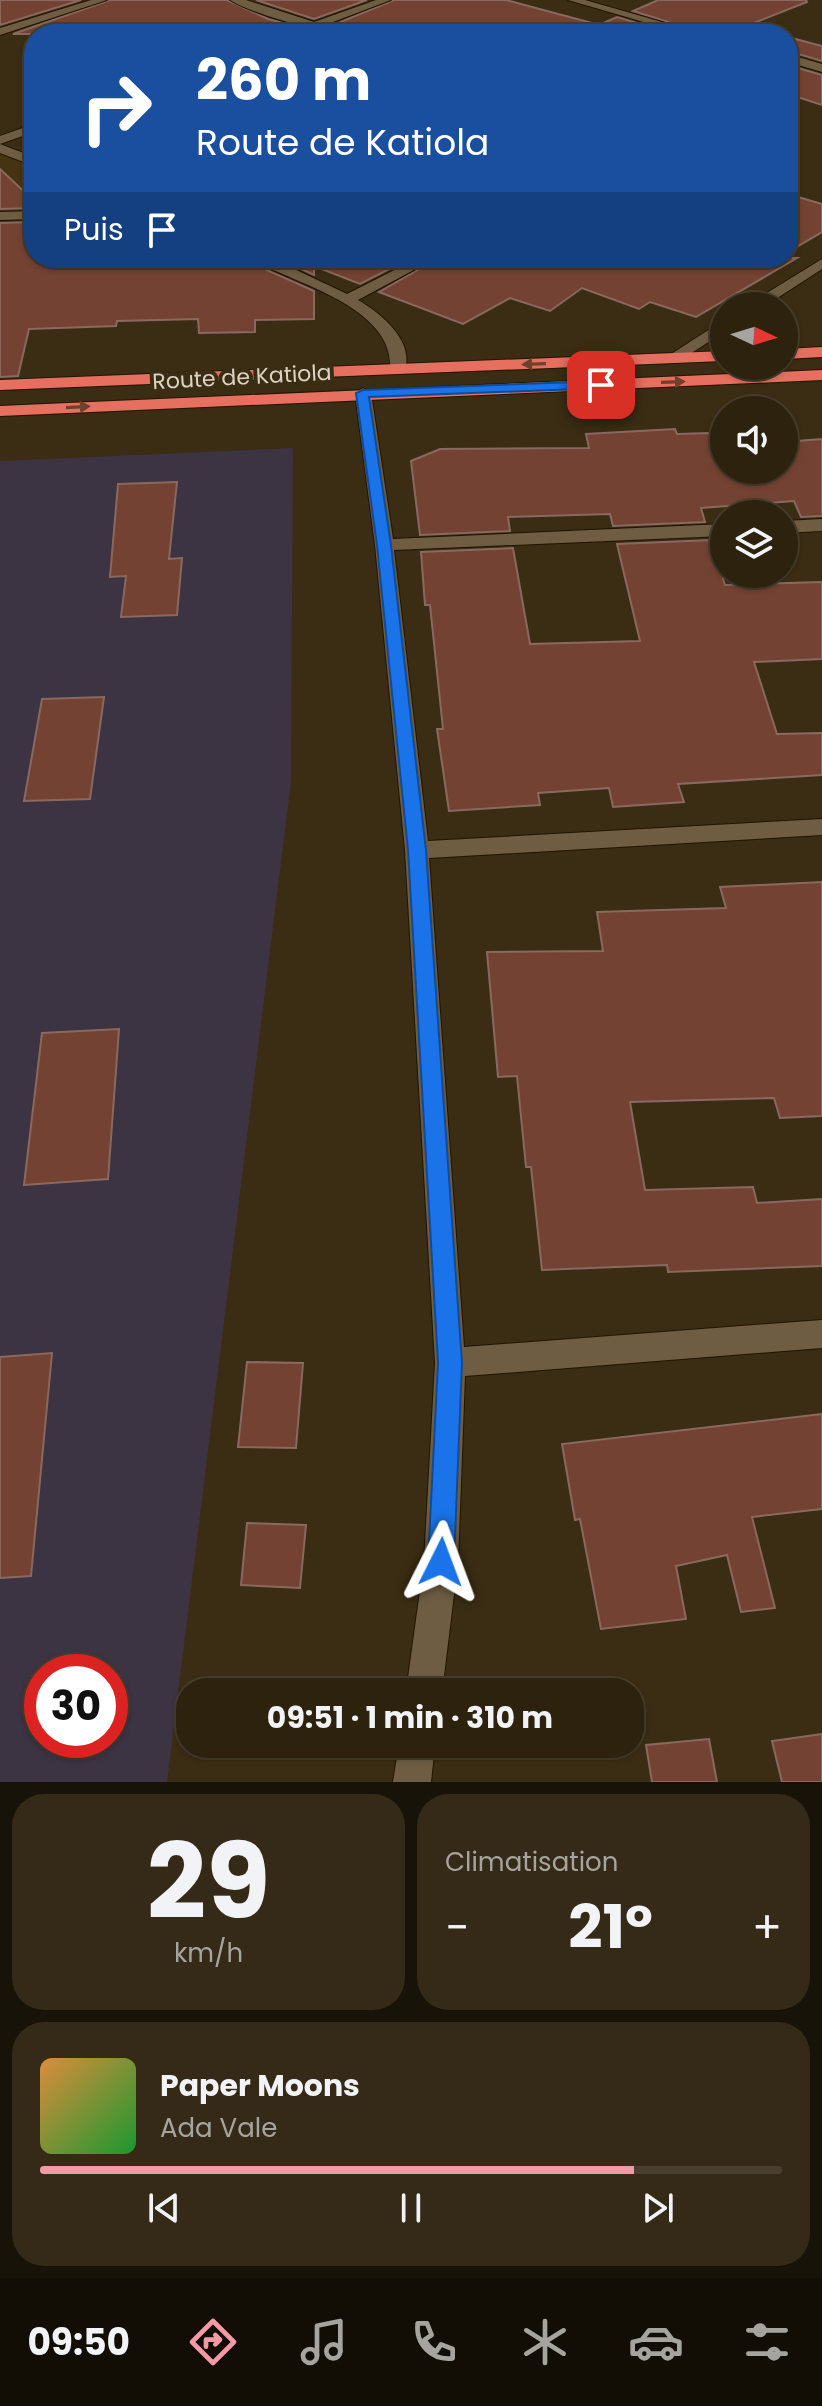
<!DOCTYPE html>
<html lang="fr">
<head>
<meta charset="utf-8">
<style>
  body { margin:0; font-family:Poppins,sans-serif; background:#342a17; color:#f1f3f6; height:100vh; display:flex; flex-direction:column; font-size:30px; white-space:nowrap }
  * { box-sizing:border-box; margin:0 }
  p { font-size:26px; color:#a6a49e }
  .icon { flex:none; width:44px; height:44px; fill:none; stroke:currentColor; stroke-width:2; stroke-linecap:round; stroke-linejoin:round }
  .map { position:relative; height:1782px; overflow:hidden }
  .sheet { display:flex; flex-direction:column; gap:12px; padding:12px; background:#181308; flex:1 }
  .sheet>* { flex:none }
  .hud { position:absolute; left:24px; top:24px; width:774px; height:244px; border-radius:32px; box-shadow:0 2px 6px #0004,0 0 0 2px #483f2e; background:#1a4fa0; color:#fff; overflow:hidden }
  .needle { width:52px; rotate:94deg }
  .buttons { position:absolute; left:710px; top:292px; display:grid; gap:16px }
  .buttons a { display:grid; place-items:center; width:88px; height:88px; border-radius:50%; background:#2c220e; box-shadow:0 2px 6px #0004,0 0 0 2px #483f2e; font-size:40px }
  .speed { position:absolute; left:24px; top:1654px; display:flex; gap:16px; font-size:40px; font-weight:700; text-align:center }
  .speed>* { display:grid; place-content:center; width:104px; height:104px; border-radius:50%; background:#2c220e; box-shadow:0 2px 6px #0004,0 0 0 2px #483f2e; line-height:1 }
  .speed .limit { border:12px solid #d22; background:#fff; color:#111 }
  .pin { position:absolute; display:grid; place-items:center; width:68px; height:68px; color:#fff; margin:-34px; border-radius:16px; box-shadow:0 4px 12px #0006 }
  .me { position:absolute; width:88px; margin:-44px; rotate:3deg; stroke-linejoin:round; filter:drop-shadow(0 0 6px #0008) }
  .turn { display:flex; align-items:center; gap:28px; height:168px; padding:0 40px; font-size:36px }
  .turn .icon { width:104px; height:104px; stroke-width:2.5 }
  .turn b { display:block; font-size:56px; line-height:68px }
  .then { display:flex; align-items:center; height:76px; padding:0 40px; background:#0003; gap:16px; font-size:30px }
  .big { font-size:60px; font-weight:700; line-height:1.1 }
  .sheet .tile { flex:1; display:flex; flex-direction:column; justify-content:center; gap:12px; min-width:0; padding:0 28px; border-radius:32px; background:#342a17 }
  .sheet .dial { align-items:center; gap:0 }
  .dial b { font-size:104px; line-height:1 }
  .song { display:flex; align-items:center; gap:24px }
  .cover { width:96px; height:96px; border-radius:12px; background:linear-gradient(135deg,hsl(30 70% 55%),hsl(130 70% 35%)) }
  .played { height:8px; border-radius:4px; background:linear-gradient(90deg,#f49aa6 80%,#483f2e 80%) }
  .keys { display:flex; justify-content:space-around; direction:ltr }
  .heat { display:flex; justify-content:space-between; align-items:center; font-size:44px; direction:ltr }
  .sheet .tiles { flex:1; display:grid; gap:12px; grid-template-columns:1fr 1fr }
  .tile:last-child { grid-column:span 2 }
  .trip { position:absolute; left:176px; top:1678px; width:468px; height:80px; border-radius:32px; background:#2c220e; box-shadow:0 2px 6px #0004,0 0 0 2px #483f2e; font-weight:700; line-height:80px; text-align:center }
  .tabs { display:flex; height:128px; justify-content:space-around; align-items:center; background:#120e06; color:#a6a49e }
  .tabs .icon { width:56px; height:56px }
  .tabs .on { color:#f49aa6 }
  .tabs b { font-size:36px; color:#f1f3f6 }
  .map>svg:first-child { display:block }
  .built { fill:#453312 }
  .education { fill:#3c3343; fill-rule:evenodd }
  .building { fill:#734232; stroke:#89695f; stroke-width:2 }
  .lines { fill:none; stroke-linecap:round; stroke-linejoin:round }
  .minor-casing { stroke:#221500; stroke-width:2 }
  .highway-casing { stroke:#221500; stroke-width:2 }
  .minor { fill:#6e5d43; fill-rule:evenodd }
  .highway { fill:#e76f60; fill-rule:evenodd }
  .oneway { fill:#6f412a }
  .route { fill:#1a73e8; stroke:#114b97; stroke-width:2 }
  .labels { text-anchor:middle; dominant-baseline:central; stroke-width:8; stroke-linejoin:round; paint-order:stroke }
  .far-street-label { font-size:22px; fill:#dcd3c4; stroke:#3b2d13 }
</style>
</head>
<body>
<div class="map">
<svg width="822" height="1782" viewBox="0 0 822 1782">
  <rect width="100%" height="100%" fill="#3b2d13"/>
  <!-- built -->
  <polygon class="built" points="0,146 34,160 34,215 0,216"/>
  <!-- education -->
  <path class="education" d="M293,448L291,782L167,1782H0V461ZM42,1672H110V1740H42Z"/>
  <!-- building -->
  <g class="building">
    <polygon points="0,0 81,0 0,25"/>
    <polygon points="110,0 227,0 268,19 324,34 13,34"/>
    <polygon points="256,0 367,0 314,19"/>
    <polygon points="394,0 506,0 592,23 592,28 617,17 674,34 350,34 333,25"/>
    <polygon points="658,0 806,0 807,2 726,34 707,34 633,11"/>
    <polygon points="788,37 822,46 822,61 788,51"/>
    <polygon points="788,65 822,75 822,105 788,94"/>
    <polygon points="0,169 34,201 34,208 0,209"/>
    <polygon points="788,194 822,204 822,232 788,252"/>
    <polygon points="34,222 34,258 249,258 262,268 314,291 314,319 255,320 255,332 199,333 198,319 117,321 116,326 29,329 18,376 0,377 0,223"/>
    <polygon points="278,258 411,258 360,284 314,266 314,275"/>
    <polygon points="439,258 797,258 696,317 650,302 639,309 582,288 550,311 510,298 463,324 379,292"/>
    <polygon points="675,429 677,434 709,433 722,470 784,470 784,442 822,439 822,516 801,517 794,501 701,508 705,522 613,526 610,514 508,517 510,531 420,535 411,461 440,449 589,448 586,434"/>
    <polygon points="177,482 169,559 182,558 177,615 121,617 126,576 110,577 118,484"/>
    <polygon points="711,540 725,585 822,582 822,659 754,662 777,734 822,733 822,775 678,784 684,802 613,807 609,788 538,793 540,805 449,811 437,729 443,729 430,605 425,605 421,552 513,548 530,644 640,641 617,544"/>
    <polygon points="104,697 90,799 24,801 42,699"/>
    <polygon points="822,882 822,1116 780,1118 774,1098 630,1102 645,1190 753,1187 757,1203 822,1199 822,1266 668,1272 667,1265 542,1270 531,1167 526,1167 517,1076 498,1077 487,952 603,951 597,912 726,908 720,887"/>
    <polygon points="119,1029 108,1179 24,1185 42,1033"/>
    <polygon points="52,1353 31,1576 0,1578 0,1357"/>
    <polygon points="247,1362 303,1363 296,1448 238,1447"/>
    <polygon points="822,1414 822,1509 752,1517 775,1608 741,1612 727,1555 676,1566 686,1619 601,1629 580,1519 575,1520 562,1444"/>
    <polygon points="247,1523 306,1525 300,1588 241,1585"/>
    <polygon points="822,1734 822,1782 782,1782 772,1741"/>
    <polygon points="709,1739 717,1782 652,1782 646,1745"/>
  </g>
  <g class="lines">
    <defs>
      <g id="minor">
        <polygon points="91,0 107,0 0,35 0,28"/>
        <path d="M230,0H246L314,22L376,0H391L325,25L347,34C322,34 250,13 230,0Z"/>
        <polygon points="568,0 585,0 704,34 685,34"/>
        <polygon points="788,54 822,64 822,72 788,62"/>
        <polygon points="34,124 34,132 0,144 0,136"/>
        <polygon points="0,144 34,157 34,166 0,153"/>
        <polygon points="34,211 34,219 0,220 0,212"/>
        <path d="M252,258H271L347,294L418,258H436L358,300C382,314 416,342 404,372L398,374L390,369C394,318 324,292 285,275C274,270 260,266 252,258Z"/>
        <polygon points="822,259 822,269 765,306 746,306"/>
        <polygon points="724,320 724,332 679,361 667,361 665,358"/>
        <polygon points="363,388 371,393 393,539 724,524 724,536 394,550 428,841 822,819 822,835 429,858 464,1347 822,1320 822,1348 465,1376 458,1562 442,1692 406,1692 424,1562 435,1363 405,850 375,545 355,393"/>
        <polygon points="822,519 822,531 784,533 784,521"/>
        <polygon points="399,1744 435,1744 431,1782 393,1782"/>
      </g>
      <g id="highway">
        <polygon points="822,347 822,357 784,359 784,349"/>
        <polygon points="724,351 724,361 0,390 0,380"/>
        <polygon points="822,370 822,380 0,416 0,406"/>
      </g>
    </defs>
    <!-- minor casing -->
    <use href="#minor" class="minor-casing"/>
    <!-- highway casing -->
    <use href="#highway" class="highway-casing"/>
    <!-- minor -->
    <use href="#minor" class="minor"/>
    <!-- highway -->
    <use href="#highway" class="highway"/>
  </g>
  <!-- one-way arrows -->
  <defs><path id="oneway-solid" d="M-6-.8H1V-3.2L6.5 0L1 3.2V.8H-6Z" transform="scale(2)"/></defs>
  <g class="oneway">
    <use href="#oneway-solid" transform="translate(534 364) rotate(178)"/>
    <use href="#oneway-solid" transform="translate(673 382) rotate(-2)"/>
    <use href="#oneway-solid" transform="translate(78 407) rotate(-3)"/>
  </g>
  <!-- route -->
  <polygon class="route" points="601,381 605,382 605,388 369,397 391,545 426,850 462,1363 454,1562 450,1571 441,1575 432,1571 428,1562 438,1363 408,850 377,545 356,393 363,390"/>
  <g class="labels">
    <!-- far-street labels -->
    <g class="far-street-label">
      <text transform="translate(242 377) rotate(-3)">Route de Katiola</text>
    </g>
  </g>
</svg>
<div class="buttons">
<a><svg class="needle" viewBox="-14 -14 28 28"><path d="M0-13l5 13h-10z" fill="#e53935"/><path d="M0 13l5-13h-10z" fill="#a6a49e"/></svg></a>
<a><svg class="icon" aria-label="sound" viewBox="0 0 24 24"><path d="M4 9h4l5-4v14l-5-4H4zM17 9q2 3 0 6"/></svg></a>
<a><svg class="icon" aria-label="layers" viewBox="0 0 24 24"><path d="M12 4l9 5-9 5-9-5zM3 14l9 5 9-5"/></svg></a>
</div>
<div class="speed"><div class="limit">30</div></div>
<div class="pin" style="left:601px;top:385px;background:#d93025"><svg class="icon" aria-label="arrive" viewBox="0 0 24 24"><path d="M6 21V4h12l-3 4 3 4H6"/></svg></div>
<svg class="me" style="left:441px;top:1562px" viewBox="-20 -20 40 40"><path d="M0-17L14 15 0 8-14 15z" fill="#1a73e8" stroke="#fff" stroke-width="4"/></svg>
<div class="trip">09:51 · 1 min · 310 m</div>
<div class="hud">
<div class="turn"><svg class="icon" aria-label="right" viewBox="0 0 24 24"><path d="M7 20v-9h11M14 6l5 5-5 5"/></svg><div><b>260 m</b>Route de Katiola</div></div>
<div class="then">Puis<svg class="icon" aria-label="arrive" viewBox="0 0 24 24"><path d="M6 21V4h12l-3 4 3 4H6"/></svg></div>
</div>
</div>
<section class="sheet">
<div class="tiles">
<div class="tile dial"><b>29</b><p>km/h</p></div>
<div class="tile"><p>Climatisation</p>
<div class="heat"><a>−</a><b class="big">21°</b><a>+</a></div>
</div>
<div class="tile">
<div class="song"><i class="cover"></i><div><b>Paper Moons</b><p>Ada Vale</p></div></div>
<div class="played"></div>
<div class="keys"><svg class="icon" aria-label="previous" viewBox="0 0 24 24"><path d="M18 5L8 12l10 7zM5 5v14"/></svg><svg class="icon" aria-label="pause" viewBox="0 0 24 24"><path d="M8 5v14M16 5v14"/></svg><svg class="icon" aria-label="next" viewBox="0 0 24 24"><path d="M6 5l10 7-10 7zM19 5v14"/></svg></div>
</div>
</div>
</section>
<nav class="tabs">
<b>09:50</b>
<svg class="icon on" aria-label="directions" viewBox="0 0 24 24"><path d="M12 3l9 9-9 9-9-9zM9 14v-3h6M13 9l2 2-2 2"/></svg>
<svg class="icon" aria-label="music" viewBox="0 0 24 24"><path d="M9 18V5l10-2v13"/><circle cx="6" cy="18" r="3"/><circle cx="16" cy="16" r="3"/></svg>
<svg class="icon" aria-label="phone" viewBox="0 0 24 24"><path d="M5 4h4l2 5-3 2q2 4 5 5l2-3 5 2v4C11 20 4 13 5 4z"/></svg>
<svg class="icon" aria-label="climate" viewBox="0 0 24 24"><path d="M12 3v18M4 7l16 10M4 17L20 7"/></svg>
<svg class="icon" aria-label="car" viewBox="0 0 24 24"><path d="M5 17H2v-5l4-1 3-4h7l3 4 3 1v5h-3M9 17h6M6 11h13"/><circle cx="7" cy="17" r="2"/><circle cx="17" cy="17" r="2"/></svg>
<svg class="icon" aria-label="filters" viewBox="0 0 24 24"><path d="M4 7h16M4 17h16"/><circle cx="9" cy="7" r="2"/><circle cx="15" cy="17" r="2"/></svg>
</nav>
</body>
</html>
